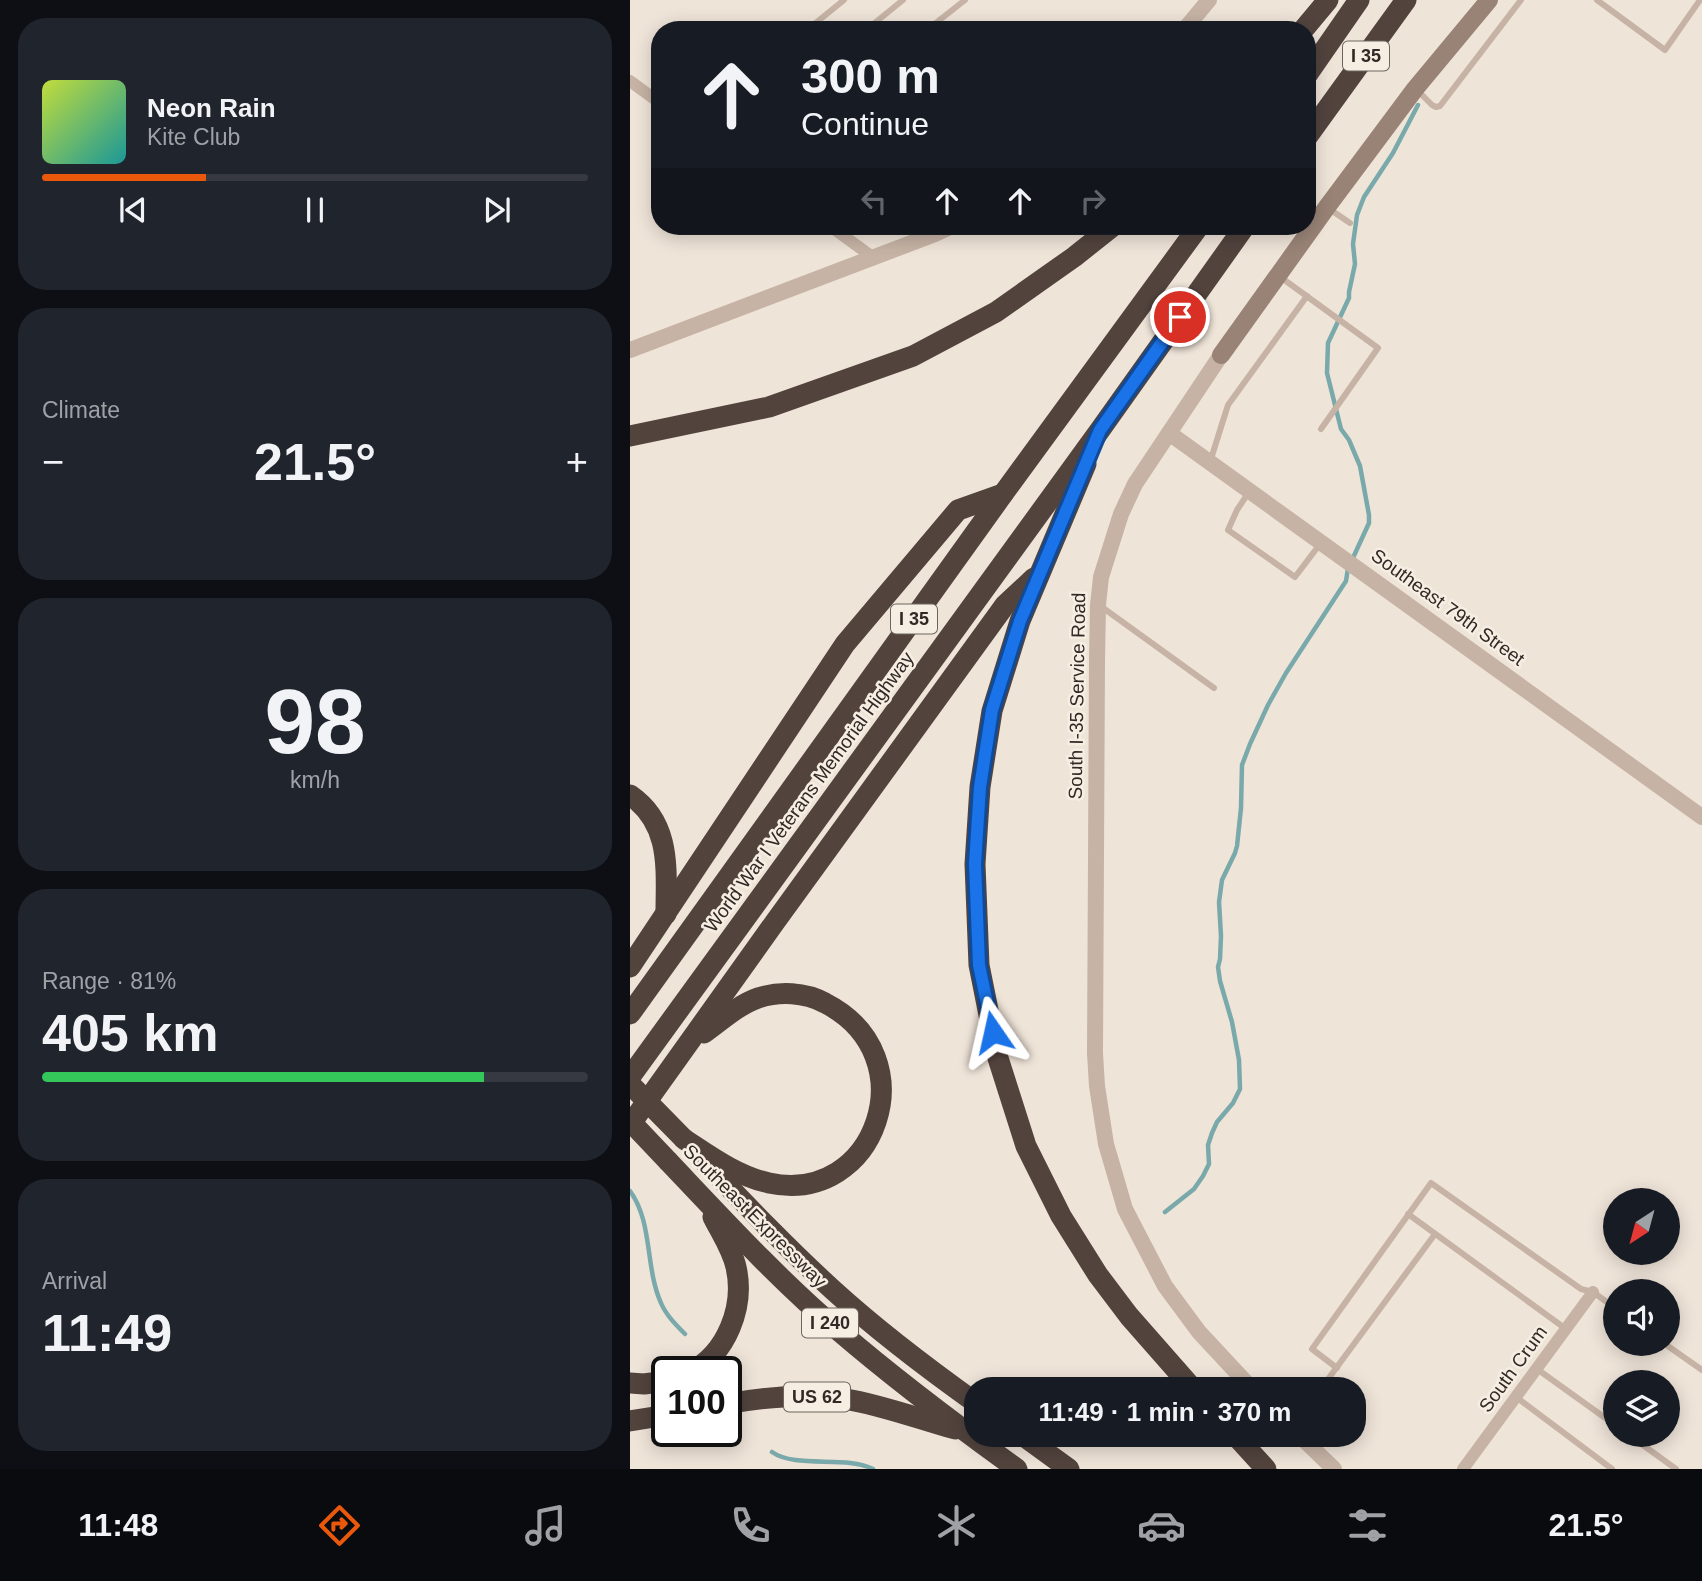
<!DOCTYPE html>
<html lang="en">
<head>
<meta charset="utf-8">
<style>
  body { margin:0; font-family:Arial,sans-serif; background:#20242c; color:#f1f3f6; height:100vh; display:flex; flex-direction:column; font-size:26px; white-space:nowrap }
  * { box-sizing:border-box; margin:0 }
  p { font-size:23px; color:#9ea1a6 }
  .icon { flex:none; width:38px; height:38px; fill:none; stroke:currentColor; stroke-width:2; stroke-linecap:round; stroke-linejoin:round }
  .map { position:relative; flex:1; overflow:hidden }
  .drawer { display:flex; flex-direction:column; gap:18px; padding:18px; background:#0d0f14; width:630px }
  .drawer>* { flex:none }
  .guide { position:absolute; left:21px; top:21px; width:665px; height:214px; border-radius:28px; box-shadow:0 4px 18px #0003; background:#171b24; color:#f1f3f6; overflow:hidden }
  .needle { width:46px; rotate:216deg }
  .fabs { position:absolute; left:973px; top:1188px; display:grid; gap:14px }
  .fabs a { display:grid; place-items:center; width:77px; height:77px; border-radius:50%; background:#171b24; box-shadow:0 4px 18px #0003; font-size:35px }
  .speed { position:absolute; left:21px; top:1356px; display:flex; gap:14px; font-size:35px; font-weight:700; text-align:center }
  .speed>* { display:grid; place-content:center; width:91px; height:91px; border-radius:50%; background:#171b24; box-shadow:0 4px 18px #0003; line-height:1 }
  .speed .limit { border:4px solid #111; border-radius:10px; background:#fff; color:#111 }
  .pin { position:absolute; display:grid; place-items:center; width:60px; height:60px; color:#fff; margin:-30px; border:4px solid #fff; border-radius:50%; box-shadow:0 2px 7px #0007 }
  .me { position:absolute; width:77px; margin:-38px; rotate:349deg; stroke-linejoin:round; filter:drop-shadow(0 0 5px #0008) }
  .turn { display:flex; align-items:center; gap:24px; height:147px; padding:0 35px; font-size:32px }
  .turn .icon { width:91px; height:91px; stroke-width:2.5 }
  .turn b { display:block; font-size:49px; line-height:60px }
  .lanes { display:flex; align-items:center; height:66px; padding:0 35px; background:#0003; justify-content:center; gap:35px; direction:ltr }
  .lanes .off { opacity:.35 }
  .big { font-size:52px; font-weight:700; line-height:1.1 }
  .drawer .tile { flex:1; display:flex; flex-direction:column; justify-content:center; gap:10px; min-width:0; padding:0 24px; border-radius:28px; background:#20242c }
  .drawer .dial { align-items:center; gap:0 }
  .dial b { font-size:91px; line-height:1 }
  .song { display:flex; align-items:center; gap:21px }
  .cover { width:84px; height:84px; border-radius:10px; background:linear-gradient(135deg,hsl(70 70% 55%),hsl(180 70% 35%)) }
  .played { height:7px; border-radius:4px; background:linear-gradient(90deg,#ea580c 30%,#363941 30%) }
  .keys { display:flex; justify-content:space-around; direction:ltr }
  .heat { display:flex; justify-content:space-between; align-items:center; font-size:38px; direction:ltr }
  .charge { height:10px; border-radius:5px; background:linear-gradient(90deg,#34c759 81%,#363941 0) }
  .trip { position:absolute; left:334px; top:1377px; width:402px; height:70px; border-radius:28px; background:#171b24; box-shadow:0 4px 18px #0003; font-weight:700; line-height:70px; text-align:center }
  .tabs { display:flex; height:112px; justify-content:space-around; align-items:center; background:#090b0e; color:#9ea1a6 }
  .tabs .icon { width:49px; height:49px }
  .tabs .current { color:#ea580c }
  .tabs b { font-size:32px; color:#f1f3f6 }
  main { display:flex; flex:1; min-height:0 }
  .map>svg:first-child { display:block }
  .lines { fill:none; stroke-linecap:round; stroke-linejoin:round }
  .stream { stroke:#79a9aa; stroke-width:4.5 }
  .service { stroke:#c6b3a5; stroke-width:6 }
  .minor { stroke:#c6b3a5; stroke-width:12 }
  .tertiary { stroke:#c6b3a5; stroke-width:16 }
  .secondary { stroke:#998376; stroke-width:18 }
  .motorway { stroke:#52433d; stroke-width:21 }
  .motorway-bridge { stroke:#52433d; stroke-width:21 }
  .route-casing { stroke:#114b97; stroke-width:18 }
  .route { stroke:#1a73e8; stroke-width:12 }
  .labels { text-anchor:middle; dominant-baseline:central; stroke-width:5; stroke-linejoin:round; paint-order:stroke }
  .shield { fill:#f7eee3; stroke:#6d645f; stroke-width:2 }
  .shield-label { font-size:18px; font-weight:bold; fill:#322926 }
  .street-label { font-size:19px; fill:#322926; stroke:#f7eee3 }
</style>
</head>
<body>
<main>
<section class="drawer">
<div class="tile">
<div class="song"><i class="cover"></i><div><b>Neon Rain</b><p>Kite Club</p></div></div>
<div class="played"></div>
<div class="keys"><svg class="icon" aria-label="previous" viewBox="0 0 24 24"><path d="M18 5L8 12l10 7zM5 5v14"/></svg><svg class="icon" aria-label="pause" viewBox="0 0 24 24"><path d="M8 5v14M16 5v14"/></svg><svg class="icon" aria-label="next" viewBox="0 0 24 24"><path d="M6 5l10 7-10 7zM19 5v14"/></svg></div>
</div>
<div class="tile"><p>Climate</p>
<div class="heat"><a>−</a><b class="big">21.5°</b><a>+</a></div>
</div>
<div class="tile dial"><b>98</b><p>km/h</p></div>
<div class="tile"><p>Range · 81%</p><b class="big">405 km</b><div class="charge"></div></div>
<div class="tile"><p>Arrival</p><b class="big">11:49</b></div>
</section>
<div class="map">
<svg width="1072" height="1469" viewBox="0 0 1072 1469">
  <rect width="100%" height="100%" fill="#efe4d8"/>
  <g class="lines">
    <!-- stream -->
    <g class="stream">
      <polyline points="722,560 739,523 739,515 730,466 719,440 711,429 697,373 698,343 719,298 719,292 725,264 723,244 727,215 734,197 763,153 788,105"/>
      <path d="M0,1191C23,1222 15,1268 31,1303C36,1315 46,1325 55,1334"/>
      <polyline points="535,1212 564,1189 573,1176 579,1164 578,1145 582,1133 587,1122 603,1103 610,1089 609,1060 602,1022 590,981 588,967 590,959 591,936 589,902 592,880 605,853 607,846 611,808 612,765 620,744 638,705 656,673 716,581 718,568"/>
      <path d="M142,1452C166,1469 216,1455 243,1469"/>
    </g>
    <!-- service -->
    <g class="service">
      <polyline points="967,0 1035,50 1070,0"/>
      <polyline points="177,30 214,0"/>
      <polyline points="236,30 273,0"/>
      <polyline points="297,30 335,0"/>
      <polyline points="787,90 802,105 806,107 810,106 891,0"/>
      <polyline points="698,208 720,223"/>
      <polyline points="649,276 748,348 691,429"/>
      <polyline points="580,462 598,405 677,296"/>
      <polyline points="619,492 607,510 598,530 665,577 690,544"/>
      <polyline points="469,605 584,688"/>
      <polyline points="778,1214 936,1329"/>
      <polyline points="1035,1344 1072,1370"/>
      <polyline points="707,1368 682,1349 801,1183 951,1289 963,1292 985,1308"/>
      <polyline points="907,1369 985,1425"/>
      <polyline points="690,1390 805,1234"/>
      <polyline points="886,1397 982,1469"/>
      <polyline points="999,1435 1046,1469"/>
    </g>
    <!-- minor -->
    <g class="minor">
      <polyline points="0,81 30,103"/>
      <polyline points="200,226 244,258"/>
      <polyline points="833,1469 963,1292"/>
    </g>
    <!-- tertiary -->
    <g class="tertiary">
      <polyline points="554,30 579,0"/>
      <polyline points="0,350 305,234 322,226"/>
      <polyline points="591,355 505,484 491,514 471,577 468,605 467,661 465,1053 467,1086 476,1144 495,1209 535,1286 569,1332 623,1390"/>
      <polyline points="539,433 1072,817"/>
      <polyline points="669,1435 704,1469"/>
    </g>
    <!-- secondary -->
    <polyline class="secondary" points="591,355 697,207 785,89 859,0"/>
    <!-- motorway -->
    <g class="motorway">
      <polyline points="673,30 698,0"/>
      <polyline points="677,75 729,0"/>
      <polyline points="677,137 776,0"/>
      <polyline points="0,436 139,407 283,356 366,312 444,257 483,226"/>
      <polyline points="456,464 390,621 362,711 350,787 345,864 349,965 367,1055 396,1146 431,1216 468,1275 499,1316 564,1390"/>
      <path d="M0,795C42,824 36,870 36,914"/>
      <polyline points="0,967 215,644 328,510 373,494"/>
      <polyline points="0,1014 373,494 569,226"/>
      <polyline points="0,1077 470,430 615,226"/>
      <polyline points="0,1125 145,922 375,605 404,578"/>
      <path d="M54,1139C80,1156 107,1176 139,1183C246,1206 299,1056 195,1003C175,992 149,991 128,998C108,1005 91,1021 74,1033"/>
      <path d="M38,1161C93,1219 148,1279 209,1331C266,1380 326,1425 387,1469"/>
      <path d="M74,1161C116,1205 158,1249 203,1290C248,1331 297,1368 346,1403"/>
      <path d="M60,1372C97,1354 115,1306 106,1267C102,1249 91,1233 83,1217"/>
      <polyline points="0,1383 14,1384 37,1381"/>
      <path d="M96,1404C135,1397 176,1393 215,1399C252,1405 289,1419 325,1429"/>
      <polyline points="0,1421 37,1415"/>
      <polyline points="392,1435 439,1469"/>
      <polyline points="605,1435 636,1469"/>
    </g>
    <!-- motorway-bridge -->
    <g class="motorway-bridge">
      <polyline points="0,1084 54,1139"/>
      <polyline points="0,1121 38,1161"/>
    </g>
  </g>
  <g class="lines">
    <defs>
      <polyline id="route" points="363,1032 349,965 345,864 350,787 362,710 390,621 470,430 550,317"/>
    </defs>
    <!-- route casing -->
    <use href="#route" class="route-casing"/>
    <!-- route -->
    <use href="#route" class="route"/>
  </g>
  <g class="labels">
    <!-- shield labels -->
    <g class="shield">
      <rect x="713" y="41.5" width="46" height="29" rx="5"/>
      <rect x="261" y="604.5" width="46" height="29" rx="5"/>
      <rect x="172" y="1308.5" width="56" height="29" rx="5"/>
      <rect x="154" y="1382.5" width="66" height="29" rx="5"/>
    </g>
    <g class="shield-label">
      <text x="736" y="56">I 35</text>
      <text x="284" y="619">I 35</text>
      <text x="200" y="1323">I 240</text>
      <text x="187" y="1397">US 62</text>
    </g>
    <!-- street labels -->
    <g class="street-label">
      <text transform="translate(818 607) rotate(36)">Southeast 79th Street</text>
      <text transform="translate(447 696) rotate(-89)">South I-35 Service Road</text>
      <text transform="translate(179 792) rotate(-54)">World War I Veterans Memorial Highway</text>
      <text transform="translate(125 1216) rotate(45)">Southeast Expressway</text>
      <text transform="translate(883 1369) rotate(-54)">South Crum</text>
    </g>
  </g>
</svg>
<div class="fabs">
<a><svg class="needle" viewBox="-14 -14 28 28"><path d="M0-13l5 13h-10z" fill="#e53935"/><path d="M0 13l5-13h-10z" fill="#9ea1a6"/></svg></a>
<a><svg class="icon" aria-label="sound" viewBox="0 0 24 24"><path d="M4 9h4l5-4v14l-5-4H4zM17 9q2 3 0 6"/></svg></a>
<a><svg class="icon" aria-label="layers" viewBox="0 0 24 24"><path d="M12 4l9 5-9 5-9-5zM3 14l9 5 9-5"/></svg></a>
</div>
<div class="speed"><div class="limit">100</div></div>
<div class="pin" style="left:550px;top:317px;background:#d93025"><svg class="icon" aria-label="arrive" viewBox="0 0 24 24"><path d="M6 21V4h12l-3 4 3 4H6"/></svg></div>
<svg class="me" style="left:363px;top:1032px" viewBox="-20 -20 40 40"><path d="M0-17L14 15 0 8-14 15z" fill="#1a73e8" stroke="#fff" stroke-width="4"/></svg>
<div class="trip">11:49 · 1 min · 370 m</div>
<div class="guide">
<div class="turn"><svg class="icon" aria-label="ahead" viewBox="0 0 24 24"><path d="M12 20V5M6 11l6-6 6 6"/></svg><div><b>300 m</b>Continue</div></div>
<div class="lanes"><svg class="icon off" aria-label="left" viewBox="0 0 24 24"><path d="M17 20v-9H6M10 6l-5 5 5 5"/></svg><svg class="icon" aria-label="ahead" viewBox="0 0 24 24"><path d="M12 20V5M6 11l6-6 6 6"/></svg><svg class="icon" aria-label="ahead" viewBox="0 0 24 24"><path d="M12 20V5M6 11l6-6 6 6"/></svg><svg class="icon off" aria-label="right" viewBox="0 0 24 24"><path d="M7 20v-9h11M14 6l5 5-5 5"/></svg></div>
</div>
</div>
</main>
<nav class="tabs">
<b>11:48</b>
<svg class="icon current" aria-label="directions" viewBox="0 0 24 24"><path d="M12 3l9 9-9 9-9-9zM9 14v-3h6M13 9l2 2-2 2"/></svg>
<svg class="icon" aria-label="music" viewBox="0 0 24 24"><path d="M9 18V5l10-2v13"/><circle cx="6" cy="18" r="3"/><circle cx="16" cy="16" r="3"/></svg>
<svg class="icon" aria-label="phone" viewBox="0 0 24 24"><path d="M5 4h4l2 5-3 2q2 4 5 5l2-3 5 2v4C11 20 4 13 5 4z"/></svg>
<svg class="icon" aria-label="climate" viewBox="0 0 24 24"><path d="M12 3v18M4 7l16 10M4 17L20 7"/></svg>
<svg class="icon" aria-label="car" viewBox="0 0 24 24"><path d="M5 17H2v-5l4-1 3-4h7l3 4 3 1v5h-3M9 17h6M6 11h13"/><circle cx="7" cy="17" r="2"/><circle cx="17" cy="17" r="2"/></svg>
<svg class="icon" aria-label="filters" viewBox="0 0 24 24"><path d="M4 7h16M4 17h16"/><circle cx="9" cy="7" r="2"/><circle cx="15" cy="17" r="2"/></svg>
<b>21.5°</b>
</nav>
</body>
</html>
